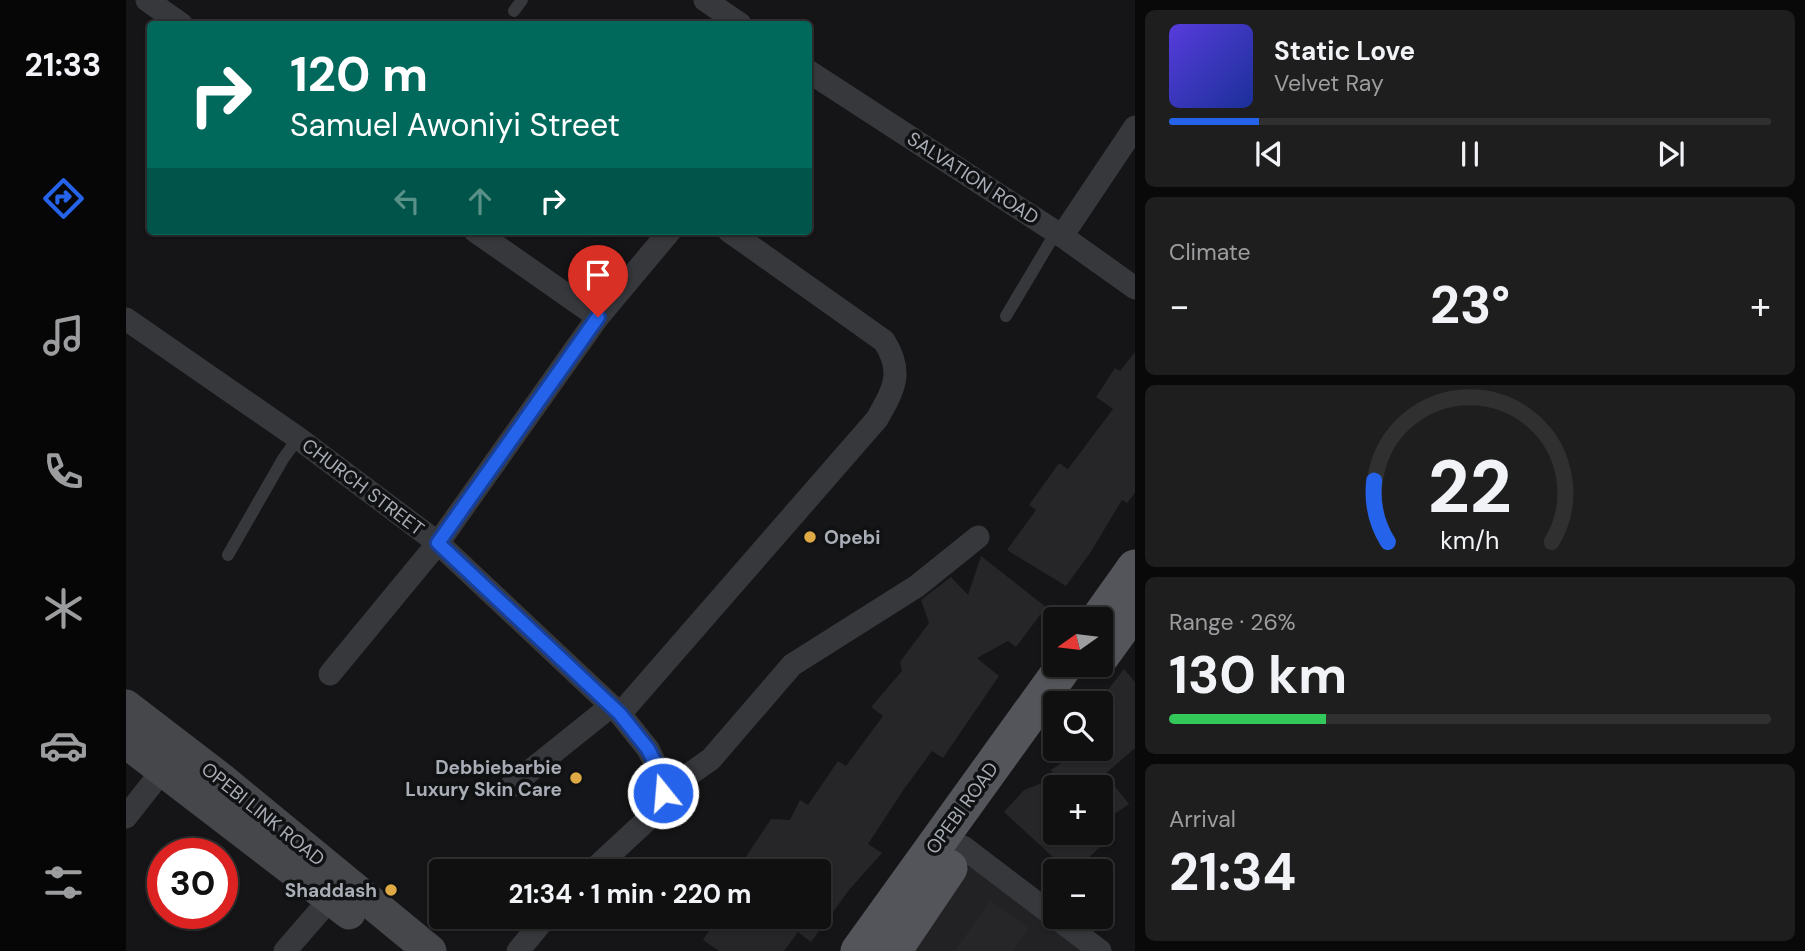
<!DOCTYPE html>
<html lang="en">
<head>
<meta charset="utf-8">
<style>
  body { margin:0; font-family:"DM Sans",sans-serif; background:#1e1e1f; color:#f1f3f6; height:100vh; display:flex; flex-direction:column; font-size:26px; white-space:nowrap }
  * { box-sizing:border-box; margin:0 }
  p { font-size:23px; color:#9c9d9f }
  .icon { flex:none; width:38px; height:38px; fill:none; stroke:currentColor; stroke-width:2; stroke-linecap:round; stroke-linejoin:round }
  .map { position:relative; flex:1; overflow:hidden }
  .panel { display:flex; flex-direction:column; gap:10px; padding:10px; background:#090909; width:670px }
  .panel>* { flex:none }
  .guide { position:absolute; left:21px; top:21px; width:665px; height:214px; border-radius:7px; box-shadow:0 2px 5px #0004,0 0 0 2px #303031; background:#00695c; color:#fff; overflow:hidden }
  .needle { width:46px; rotate:256deg }
  .tools { position:absolute; left:917px; top:607px; display:grid; gap:14px }
  .tools a { display:grid; place-items:center; width:70px; height:70px; border-radius:7px; background:#101011; box-shadow:0 2px 5px #0004,0 0 0 2px #303031; font-size:35px }
  .speed { position:absolute; left:21px; top:838px; display:flex; gap:14px; font-size:35px; font-weight:700; text-align:center }
  .speed>* { display:grid; place-content:center; width:91px; height:91px; border-radius:50%; background:#101011; box-shadow:0 2px 5px #0004,0 0 0 2px #303031; line-height:1 }
  .speed .limit { border:10px solid #d22; background:#fff; color:#111 }
  .pin { position:absolute; display:grid; place-items:center; width:60px; height:60px; color:#fff; margin:-72px -30px; border-radius:50% 50% 50% 0; rotate:-45deg; box-shadow:0 0 7px #0007 }
  .pin .icon { rotate:45deg }
  .me { position:absolute; width:77px; margin:-38px; rotate:343deg; stroke-linejoin:round; filter:drop-shadow(0 0 5px #0008) }
  .turn { display:flex; align-items:center; gap:24px; height:147px; padding:0 28px; font-size:32px }
  .turn .icon { width:91px; height:91px; stroke-width:2.5 }
  .turn b { display:block; font-size:49px; line-height:60px }
  .lanes { display:flex; align-items:center; height:66px; padding:0 28px; background:#0003; justify-content:center; gap:35px; direction:ltr }
  .lanes .off { opacity:.35 }
  .big { font-size:52px; font-weight:700; line-height:1.1 }
  .panel .widget { flex:1; display:flex; flex-direction:column; justify-content:center; gap:10px; min-width:0; padding:0 24px; border-radius:10px; background:#1e1e1f }
  .panel .dial { align-items:center; gap:0 }
  .dial svg { height:182px; overflow:visible; fill:none; stroke:#303031; stroke-width:7; stroke-linecap:round; text-anchor:middle }
  .dial text { fill:#f1f3f6; stroke:none }
  .song { display:flex; align-items:center; gap:21px }
  .cover { width:84px; height:84px; border-radius:10px; background:linear-gradient(135deg,hsl(250 70% 55%),hsl(230 70% 35%)) }
  .played { height:7px; border-radius:4px; background:linear-gradient(90deg,#2563eb 15%,#303031 15%) }
  .keys { display:flex; justify-content:space-around; direction:ltr }
  .heat { display:flex; justify-content:space-between; align-items:center; font-size:38px; direction:ltr }
  .charge { height:10px; border-radius:5px; background:linear-gradient(90deg,#34c759 26%,#303031 0) }
  .trip { position:absolute; left:303px; top:859px; width:402px; height:70px; border-radius:7px; background:#101011; box-shadow:0 2px 5px #0004,0 0 0 2px #303031; font-weight:700; line-height:70px; text-align:center }
  main { display:flex; flex:1; min-height:0 }
  .tabs { display:flex; flex-direction:column; width:126px; justify-content:space-around; align-items:center; background:#060607; color:#9c9d9f }
  .tabs .icon { width:49px; height:49px }
  .tabs .on { color:#2563eb }
  .tabs b { font-size:32px; color:#f1f3f6 }
  .map>svg:first-child { display:block }
  .built { fill:#222224 }
  .building { fill:#262628 }
  .lines { fill:none; stroke-linecap:round; stroke-linejoin:round }
  .lane { stroke:#37383c; stroke-width:12 }
  .street { stroke:#37383c; stroke-width:23 }
  .secondary { stroke:#45474b; stroke-width:33 }
  .primary { stroke:#53555a; stroke-width:37 }
  .route-casing { stroke:#184099; stroke-width:18 }
  .route { stroke:#2563eb; stroke-width:12 }
  .poi-dot { fill:#dfa946; stroke:#101112; stroke-width:2.5 }
  .labels { text-anchor:middle; dominant-baseline:central; stroke-width:7; stroke-linejoin:round; paint-order:stroke }
  .street-label { font-size:19px; fill:#a9adb6; stroke:#101112 }
  .poi-label { font-size:19px; font-weight:bold; fill:#a9adb6; stroke:#101112; text-anchor:end }
</style>
</head>
<body>
<main>
<nav class="tabs">
<b>21:33</b>
<svg class="icon on" aria-label="directions" viewBox="0 0 24 24"><path d="M12 3l9 9-9 9-9-9zM9 14v-3h6M13 9l2 2-2 2"/></svg>
<svg class="icon" aria-label="music" viewBox="0 0 24 24"><path d="M9 18V5l10-2v13"/><circle cx="6" cy="18" r="3"/><circle cx="16" cy="16" r="3"/></svg>
<svg class="icon" aria-label="phone" viewBox="0 0 24 24"><path d="M5 4h4l2 5-3 2q2 4 5 5l2-3 5 2v4C11 20 4 13 5 4z"/></svg>
<svg class="icon" aria-label="climate" viewBox="0 0 24 24"><path d="M12 3v18M4 7l16 10M4 17L20 7"/></svg>
<svg class="icon" aria-label="car" viewBox="0 0 24 24"><path d="M5 17H2v-5l4-1 3-4h7l3 4 3 1v5h-3M9 17h6M6 11h13"/><circle cx="7" cy="17" r="2"/><circle cx="17" cy="17" r="2"/></svg>
<svg class="icon" aria-label="filters" viewBox="0 0 24 24"><path d="M4 7h16M4 17h16"/><circle cx="9" cy="7" r="2"/><circle cx="15" cy="17" r="2"/></svg>
</nav>
<div class="map">
<svg width="1009" height="951" viewBox="0 0 1009 951">
  <rect width="100%" height="100%" fill="#151517"/>
  <!-- built -->
  <polygon class="built" points="844,864 961,951 782,951"/>
  <!-- building -->
  <g class="building">
    <polygon points="1009,352 1009,493 1001,503 996,500 964,553 940,586 881,550 910,510 903,505 933,463 942,469 987,409 970,397 989,368 994,371"/>
    <polygon points="855,556 920,607 890,647 882,641 851,658 873,676 817,758 806,751 778,789 742,844 756,853 723,890 685,942 672,932 658,951 593,951 577,940 592,917 693,917 693,872 610,872 645,819 664,820 674,800 682,805 712,761 720,766 757,716 745,707 776,671 774,662 803,623 795,600 825,577 842,595"/>
    <polygon points="998,669 1009,682 1009,748 979,774 1003,804 975,823 975,788 937,788 925,770 955,749 975,749 975,699"/>
    <polygon points="929,778 929,833 960,833 974,847 948,872 943,872 878,812 898,790"/>
    <polygon points="864,900 903,928 887,951 829,951"/>
  </g>
  <g class="lines">
    <!-- lane -->
    <g class="lane">
      <polyline points="388,11 396,0"/>
      <polyline points="880,316 930,232"/>
      <polyline points="102,555 157,459 172,438"/>
    </g>
    <!-- street -->
    <g class="street">
      <polyline points="21,0 55,24"/>
      <polyline points="579,0 614,24"/>
      <polyline points="682,71 936,236 1009,288"/>
      <polyline points="349,231 472,317"/>
      <polyline points="936,236 1009,127"/>
      <polyline points="0,319 172,438 312,543 494,714 522,749 534,773 537,793 532,806 521,820 465,872"/>
      <polyline points="204,674 312,543 472,317 544,231"/>
      <path d="M494,714L751,419C768,389 778,372 758,341L603,231"/>
      <polyline points="384,787 485,706"/>
      <polyline points="537,793 585,759 666,665 791,586 852,537"/>
      <polyline points="0,817 36,771"/>
      <polyline points="837,847 974,951"/>
      <polyline points="159,951 205,898"/>
      <polyline points="392,951 420,917"/>
    </g>
    <!-- secondary -->
    <g class="secondary">
      <polyline points="0,706 95,779 304,951"/>
      <polyline points="0,742 223,913"/>
    </g>
    <!-- primary -->
    <g class="primary">
      <polyline points="972,620 1009,568"/>
      <polyline points="975,656 1009,609"/>
      <polyline points="733,951 939,665"/>
      <polyline points="767,951 823,868"/>
    </g>
  </g>
  <g class="lines">
    <defs>
      <polyline id="route" points="472,317 312,543 494,714 522,749 534,773 537,793"/>
    </defs>
    <!-- route casing -->
    <use href="#route" class="route-casing"/>
    <!-- route -->
    <use href="#route" class="route"/>
  </g>
  <!-- markers -->
  <g class="poi-dot">
    <circle cx="684" cy="537" r="7"/>
    <circle cx="450" cy="778" r="7"/>
    <circle cx="265" cy="890" r="7"/>
  </g>
  <g class="labels">
    <!-- street labels -->
    <g class="street-label">
      <text transform="translate(847 178) rotate(33)">SALVATION ROAD</text>
      <text transform="translate(237 487) rotate(37)">CHURCH STREET</text>
      <text transform="translate(836 808) rotate(-54)">OPEBI ROAD</text>
      <text transform="translate(137 814) rotate(39)">OPEBI LINK ROAD</text>
    </g>
    <!-- poi labels -->
    <g class="poi-label">
      <text x="698" y="537" text-anchor="start">Opebi</text>
      <text x="436" y="767">Debbiebarbie<tspan x="436" dy="22">Luxury Skin Care</tspan></text>
      <text x="251" y="890">Shaddash</text>
    </g>
  </g>
</svg>
<div class="tools">
<a><svg class="needle" viewBox="-14 -14 28 28"><path d="M0-13l5 13h-10z" fill="#e53935"/><path d="M0 13l5-13h-10z" fill="#9c9d9f"/></svg></a>
<a><svg class="icon" aria-label="search" viewBox="0 0 24 24"><circle cx="10" cy="10" r="6"/><path d="M15 15l6 6"/></svg></a>
<a>+</a>
<a>−</a>
</div>
<div class="speed"><div class="limit">30</div></div>
<div class="pin" style="left:472px;top:317px;background:#d93025"><svg class="icon" aria-label="arrive" viewBox="0 0 24 24"><path d="M6 21V4h12l-3 4 3 4H6"/></svg></div>
<svg class="me" style="left:537px;top:793px" viewBox="-20 -20 40 40"><circle r="17" fill="#2563eb" stroke="#fff" stroke-width="3"/><path d="M0-11L8 9 0 5-8 9z" fill="#fff"/></svg>
<div class="trip">21:34 · 1 min · 220 m</div>
<div class="guide">
<div class="turn"><svg class="icon" aria-label="right" viewBox="0 0 24 24"><path d="M7 20v-9h11M14 6l5 5-5 5"/></svg><div><b>120 m</b>Samuel Awoniyi Street</div></div>
<div class="lanes"><svg class="icon off" aria-label="left" viewBox="0 0 24 24"><path d="M17 20v-9H6M10 6l-5 5 5 5"/></svg><svg class="icon off" aria-label="ahead" viewBox="0 0 24 24"><path d="M12 20V5M6 11l6-6 6 6"/></svg><svg class="icon" aria-label="right" viewBox="0 0 24 24"><path d="M7 20v-9h11M14 6l5 5-5 5"/></svg></div>
</div>
</div>
<section class="panel">
<div class="widget">
<div class="song"><i class="cover"></i><div><b>Static Love</b><p>Velvet Ray</p></div></div>
<div class="played"></div>
<div class="keys"><svg class="icon" aria-label="previous" viewBox="0 0 24 24"><path d="M18 5L8 12l10 7zM5 5v14"/></svg><svg class="icon" aria-label="pause" viewBox="0 0 24 24"><path d="M8 5v14M16 5v14"/></svg><svg class="icon" aria-label="next" viewBox="0 0 24 24"><path d="M6 5l10 7-10 7zM19 5v14"/></svg></div>
</div>
<div class="widget"><p>Climate</p>
<div class="heat"><a>−</a><b class="big">23°</b><a>+</a></div>
</div>
<div class="widget dial"><svg viewBox="0 0 100 80">
<path d="M14 69A42 42 0 1 1 86 69"/>
<path d="M14 69A42 42 0 0 1 8 42" stroke="#2563eb"/>
<text x="50" y="56" font-size="32" font-weight="700">22</text>
<text x="50" y="72" font-size="11">km/h</text>
</svg></div>
<div class="widget"><p>Range · 26%</p><b class="big">130 km</b><div class="charge"></div></div>
<div class="widget"><p>Arrival</p><b class="big">21:34</b></div>
</section>
</main>
</body>
</html>
